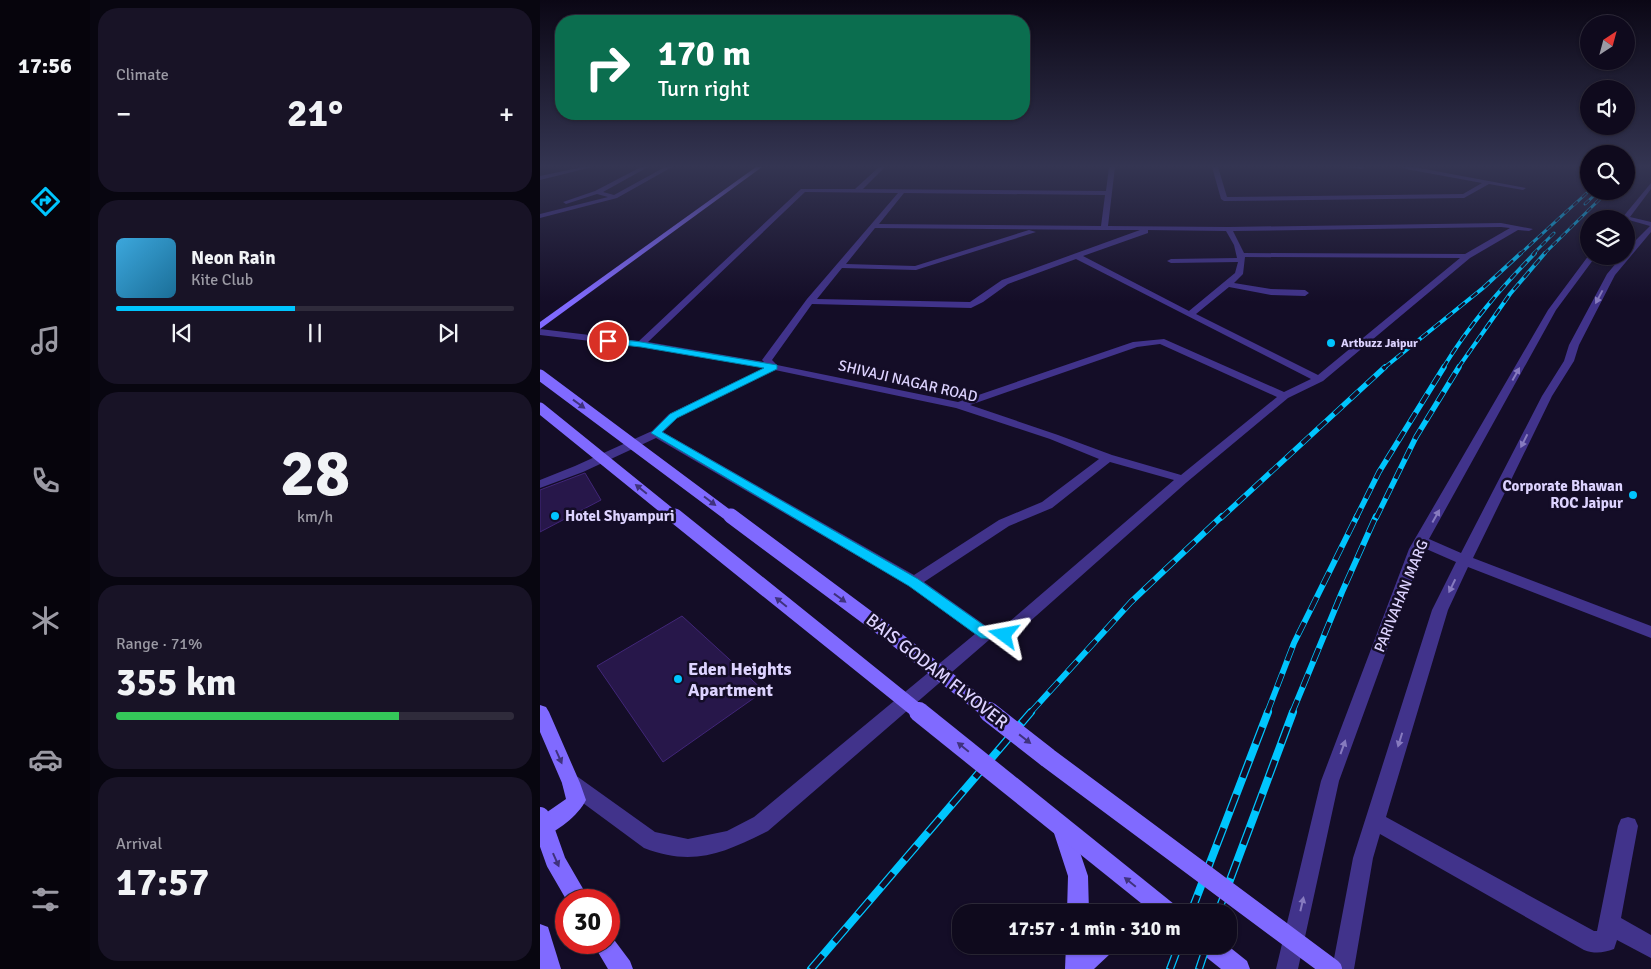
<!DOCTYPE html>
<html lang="en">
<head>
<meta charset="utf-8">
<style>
  body { margin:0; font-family:Signika,sans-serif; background:#181326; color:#f1f3f6; height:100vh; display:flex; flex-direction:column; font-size:19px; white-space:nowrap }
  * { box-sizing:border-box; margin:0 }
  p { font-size:16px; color:#9b9aa4 }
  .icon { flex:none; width:28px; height:28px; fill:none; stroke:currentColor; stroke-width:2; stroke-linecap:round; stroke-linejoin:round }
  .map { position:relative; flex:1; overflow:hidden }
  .sheet { display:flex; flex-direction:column; gap:8px; padding:8px; background:#080610; width:450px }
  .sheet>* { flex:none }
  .hud { position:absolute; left:15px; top:15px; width:475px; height:105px; border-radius:20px; box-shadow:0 1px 4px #0004,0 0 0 1px #2f2b3b; background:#0b6e4f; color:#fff; overflow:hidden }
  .needle { width:32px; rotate:36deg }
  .fabs { position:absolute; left:1040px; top:15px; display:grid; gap:10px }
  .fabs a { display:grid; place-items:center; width:55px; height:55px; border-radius:50%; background:#0f0a1d; box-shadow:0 1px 4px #0004,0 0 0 1px #2f2b3b; font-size:25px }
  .speed { position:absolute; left:15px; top:889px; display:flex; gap:10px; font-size:25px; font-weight:700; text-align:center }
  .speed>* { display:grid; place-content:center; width:65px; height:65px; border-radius:50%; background:#0f0a1d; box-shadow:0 1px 4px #0004,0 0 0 1px #2f2b3b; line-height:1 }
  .speed .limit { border:8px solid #d22; background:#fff; color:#111 }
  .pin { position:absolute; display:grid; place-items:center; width:42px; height:42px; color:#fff; margin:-21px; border:2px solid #fff; border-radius:50%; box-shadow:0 1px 5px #0007 }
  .me { position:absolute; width:55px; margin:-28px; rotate:283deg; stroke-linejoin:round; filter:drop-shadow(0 0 4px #0008) }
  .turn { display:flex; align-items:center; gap:18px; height:105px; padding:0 20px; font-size:22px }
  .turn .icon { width:65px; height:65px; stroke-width:2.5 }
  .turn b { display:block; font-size:35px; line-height:42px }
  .big { font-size:38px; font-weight:700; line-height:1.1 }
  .sheet .card { flex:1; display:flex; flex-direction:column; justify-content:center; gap:8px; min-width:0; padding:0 18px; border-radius:20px; background:#181326 }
  .sheet .dial { align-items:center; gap:0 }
  .dial b { font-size:65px; line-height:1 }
  .song { display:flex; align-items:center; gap:15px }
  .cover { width:60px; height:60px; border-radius:8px; background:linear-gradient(135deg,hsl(200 70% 55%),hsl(200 70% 35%)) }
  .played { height:5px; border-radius:2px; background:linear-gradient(90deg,#00c5fe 45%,#2f2b3b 45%) }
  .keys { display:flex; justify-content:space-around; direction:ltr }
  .heat { display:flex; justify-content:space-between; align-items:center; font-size:28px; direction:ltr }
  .charge { height:8px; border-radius:4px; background:linear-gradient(90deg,#34c759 71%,#2f2b3b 0) }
  .trip { position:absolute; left:412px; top:904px; width:285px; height:50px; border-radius:20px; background:#0f0a1d; box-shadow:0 1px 4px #0004,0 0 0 1px #2f2b3b; font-weight:700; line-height:50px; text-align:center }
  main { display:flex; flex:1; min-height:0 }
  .menu { display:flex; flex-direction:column; width:90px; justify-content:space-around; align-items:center; background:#06040c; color:#9b9aa4 }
  .menu .icon { width:35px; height:35px }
  .menu .active { color:#00c5fe }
  .menu b { font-size:22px; color:#f1f3f6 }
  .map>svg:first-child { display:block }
  .building { fill:#27174a; stroke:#412678 }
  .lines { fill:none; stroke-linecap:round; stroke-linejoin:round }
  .street { fill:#41338b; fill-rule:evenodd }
  .secondary { fill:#806aff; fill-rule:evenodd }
  .rail-far4-casing { stroke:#00c5fe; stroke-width:3 }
  .rail-far3-casing { stroke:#00c5fe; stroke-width:4 }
  .rail-far2-casing { stroke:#00c5fe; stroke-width:5.5 }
  .rail-far1-casing { stroke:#00c5fe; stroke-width:6 }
  .rail-casing { stroke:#00c5fe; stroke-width:8 }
  .rail-far4 { stroke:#140d27; stroke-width:2; stroke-dasharray:6; stroke-linecap:butt }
  .rail-far3 { stroke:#140d27; stroke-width:2.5; stroke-dasharray:8; stroke-linecap:butt }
  .rail-far2 { stroke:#140d27; stroke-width:4; stroke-dasharray:11; stroke-linecap:butt }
  .rail-far1 { stroke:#140d27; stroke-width:4.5; stroke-dasharray:14; stroke-linecap:butt }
  .rail { stroke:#140d27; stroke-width:5.5; stroke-dasharray:18; stroke-linecap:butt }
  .secondary-bridge-far2 { stroke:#806aff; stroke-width:11 }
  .secondary-bridge-far1 { stroke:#806aff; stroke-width:15 }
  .secondary-bridge { stroke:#806aff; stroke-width:20 }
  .oneway { fill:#877bbf }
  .oneway2 { fill:#3f327d }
  .route { fill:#00c5fe; stroke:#0080a5 }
  .poi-dot { fill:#00c5fe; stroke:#140d27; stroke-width:2 }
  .labels { text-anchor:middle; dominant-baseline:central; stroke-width:5; stroke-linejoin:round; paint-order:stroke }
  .far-poi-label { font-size:12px; font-weight:bold; fill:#ddd3ff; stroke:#140d27; text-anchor:start }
  .street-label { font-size:15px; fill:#ddd3ff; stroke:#140d27 }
  .poi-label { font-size:15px; font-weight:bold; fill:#ddd3ff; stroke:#140d27; text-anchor:end }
  .near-poi-label { font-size:18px; font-weight:bold; fill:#ddd3ff; stroke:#140d27; text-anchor:start }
  .near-street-label { font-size:18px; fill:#ddd3ff; stroke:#140d27 }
</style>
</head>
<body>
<main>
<nav class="menu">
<b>17:56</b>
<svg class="icon active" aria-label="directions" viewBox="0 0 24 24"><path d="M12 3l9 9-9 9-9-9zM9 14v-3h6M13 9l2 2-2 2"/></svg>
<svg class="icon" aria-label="music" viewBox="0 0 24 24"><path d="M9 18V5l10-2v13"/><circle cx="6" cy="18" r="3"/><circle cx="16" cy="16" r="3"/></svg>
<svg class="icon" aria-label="phone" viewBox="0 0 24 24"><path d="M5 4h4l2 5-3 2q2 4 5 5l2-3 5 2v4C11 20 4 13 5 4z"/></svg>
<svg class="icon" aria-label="climate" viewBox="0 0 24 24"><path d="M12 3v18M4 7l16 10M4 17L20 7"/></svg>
<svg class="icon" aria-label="car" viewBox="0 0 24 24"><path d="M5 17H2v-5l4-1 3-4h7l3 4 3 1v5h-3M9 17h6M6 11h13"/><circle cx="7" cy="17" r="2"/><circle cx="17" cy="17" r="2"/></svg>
<svg class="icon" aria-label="filters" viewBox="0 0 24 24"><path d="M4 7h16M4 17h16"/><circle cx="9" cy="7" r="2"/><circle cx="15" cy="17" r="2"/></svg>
</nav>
<section class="sheet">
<div class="card"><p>Climate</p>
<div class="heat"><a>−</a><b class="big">21°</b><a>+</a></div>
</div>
<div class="card">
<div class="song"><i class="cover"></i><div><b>Neon Rain</b><p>Kite Club</p></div></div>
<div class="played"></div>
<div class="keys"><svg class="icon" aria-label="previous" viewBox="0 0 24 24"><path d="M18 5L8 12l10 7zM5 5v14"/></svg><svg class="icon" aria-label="pause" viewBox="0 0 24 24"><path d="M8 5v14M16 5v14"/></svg><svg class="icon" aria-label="next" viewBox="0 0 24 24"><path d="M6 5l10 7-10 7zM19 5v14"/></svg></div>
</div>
<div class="card dial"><b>28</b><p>km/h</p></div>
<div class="card"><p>Range · 71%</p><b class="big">355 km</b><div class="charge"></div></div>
<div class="card"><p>Arrival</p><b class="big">17:57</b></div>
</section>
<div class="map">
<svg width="1111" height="969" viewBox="0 0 1111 969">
  <rect width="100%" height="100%" fill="#140d27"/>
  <!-- building -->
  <g class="building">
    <polygon points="45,473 61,500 0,532 0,490"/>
    <polygon points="142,616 224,691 123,762 57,666"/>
  </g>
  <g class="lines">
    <!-- street -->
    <g class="street">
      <polygon points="43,167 52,167 0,180 0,176"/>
      <polygon points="101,167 108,167 63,192 74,195 125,167 132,167 77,198 0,218 0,214 68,197 57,194 26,204 23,202 55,191"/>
      <path d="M339,167H345L323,189L566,191L569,167H575L568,226L688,227L961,223L993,229L989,231L978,230L930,258L783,381L748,398L647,482L470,639L449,640L228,831C184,853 153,867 104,848L24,789L22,783L24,777L31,775L38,777L115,832L148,839L187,831L214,817L435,634L369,586L116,438L43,472L0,488V480L35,466L112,431L129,414L224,368L101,347L0,335V329L99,341L261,189H315ZM265,192L358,193L267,299L222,360L224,362L108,342ZM364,193L565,195L561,226L339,224ZM961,227L970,228L925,254L704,253L693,231ZM335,228L564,230H600L462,280L430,302L277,299L302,268L376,270L496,232L489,230L375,266L306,264ZM608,230L686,231L694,245L697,258L631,259L627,261L631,263L698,262L695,273L649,311L543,256L608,233ZM705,257L920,258L778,375L656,314L689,287L731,295L765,296L769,293L765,290L731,289L694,283L703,274ZM536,259L771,379L744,392L624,339L593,342L418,402L237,365L232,360L272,304L431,308L443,302L468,284ZM620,344L737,397L641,475L572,455L518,435L430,405L597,347ZM235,370L416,408L510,439L559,459L502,502L459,520L374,575L123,432L137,418ZM570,462L634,480L461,629L449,628L384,582L469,526L512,508Z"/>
      <polygon points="672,167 678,167 687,197 923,194 942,183 866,169 863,167 874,167 986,188 983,190 949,184 924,198 684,201 681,199"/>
      <polygon points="807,167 825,167 822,169"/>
      <path d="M1111,183V189L1090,217L1111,222V232L1075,275L1039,345L1034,361L1012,396L933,558L1111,626V638L928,567L908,610L846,817L1054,931H1057L1078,826L1081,819L1088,817L1095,819L1098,826L1081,918L1111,935V958L1077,940L1074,949C1063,953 1055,954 1044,950L840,834L833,858L814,969H792L813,858L892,610L916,562L884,548L799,781L758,969H736L781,781L869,549L1008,310L1049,255L1056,256L1016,310L889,539L921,553L1002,396L1024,361L1029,345L1067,274L1082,256H1086V250L1110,226L1082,218Z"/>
    </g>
    <!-- secondary -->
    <g class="secondary">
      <polygon points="216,167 222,167 0,329 0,322"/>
      <path d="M0,705L6,707L9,712L40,783L46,800C38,816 17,832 0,838V817L26,799L22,783L0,732Z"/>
      <polygon points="523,821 530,823 548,876 549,912 527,912 528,876 513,830 516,823"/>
      <polygon points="0,924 8,927 21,969 0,969"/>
      <polygon points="69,933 90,961 93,969 68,969 52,942 69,942"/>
      <polygon points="526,945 574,945 571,953 554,969 525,969"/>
      <polygon points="658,945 687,945 707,961 710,969 681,969 661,953"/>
    </g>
    <defs>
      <g id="rail-far4">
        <polyline points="1086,174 1093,167"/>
        <polyline points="1045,204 1059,191"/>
        <polyline points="980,254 1049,191"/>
        <polyline points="993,254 1014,233"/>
        <polyline points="1004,254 1068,191"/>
      </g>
      <g id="rail-far3">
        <polyline points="844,368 943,288 981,253"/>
        <path d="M903,368C930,324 959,290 995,253"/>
        <polyline points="918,368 970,294 1005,253"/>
      </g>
      <g id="rail-far2">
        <polyline points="681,518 845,367"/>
        <polyline points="816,518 839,472 904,367"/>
        <polyline points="836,518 876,437 919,367"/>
      </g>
      <g id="rail-far1">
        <polyline points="490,713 591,602 682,516"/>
        <polyline points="727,713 754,643 817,516"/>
        <polyline points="752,713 802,592 836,516"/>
      </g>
      <g id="rail">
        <polyline points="651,912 728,712"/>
        <polyline points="678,912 753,712"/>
        <polyline points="271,969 491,712"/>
        <polyline points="630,969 639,945"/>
        <polyline points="659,969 667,945"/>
      </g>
    </defs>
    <!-- rail-far4 casing -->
    <use href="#rail-far4" class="rail-far4-casing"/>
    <!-- rail-far3 casing -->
    <use href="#rail-far3" class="rail-far3-casing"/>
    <!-- rail-far2 casing -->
    <use href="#rail-far2" class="rail-far2-casing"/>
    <!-- rail-far1 casing -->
    <use href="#rail-far1" class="rail-far1-casing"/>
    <!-- rail casing -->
    <use href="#rail" class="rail-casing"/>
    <!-- rail-far4 -->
    <use href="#rail-far4" class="rail-far4"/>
    <!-- rail-far3 -->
    <use href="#rail-far3" class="rail-far3"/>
    <!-- rail-far2 -->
    <use href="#rail-far2" class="rail-far2"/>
    <!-- rail-far1 -->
    <use href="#rail-far1" class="rail-far1"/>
    <!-- rail -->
    <use href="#rail" class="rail"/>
    <!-- secondary-bridge-far2 -->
    <g class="secondary-bridge-far2">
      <polyline points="0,375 192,518"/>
      <polyline points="0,408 136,518"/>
    </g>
    <!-- secondary-bridge-far1 -->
    <g class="secondary-bridge-far1">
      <polyline points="135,516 380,713"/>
      <polyline points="191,516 355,638 451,713"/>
    </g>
    <!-- secondary-bridge -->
    <g class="secondary-bridge">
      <polyline points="379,712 628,912"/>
      <polyline points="449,712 508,758 792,969"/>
      <polyline points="0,817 16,862 38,900"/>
    </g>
  </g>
  <!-- one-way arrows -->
  <defs><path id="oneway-solid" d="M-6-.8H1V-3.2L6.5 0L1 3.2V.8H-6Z" transform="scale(1.25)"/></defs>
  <g class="oneway">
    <use href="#oneway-solid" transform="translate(1059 297) rotate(118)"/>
    <use href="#oneway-solid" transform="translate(976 374) rotate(-61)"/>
    <use href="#oneway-solid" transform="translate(984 441) rotate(117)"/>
    <use href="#oneway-solid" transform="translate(896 516) rotate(-61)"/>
    <use href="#oneway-solid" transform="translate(912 586) rotate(116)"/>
    <use href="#oneway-solid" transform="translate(860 740) rotate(107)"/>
    <use href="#oneway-solid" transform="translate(803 747) rotate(-70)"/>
    <use href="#oneway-solid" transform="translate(762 904) rotate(-77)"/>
  </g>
  <g class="oneway2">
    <use href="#oneway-solid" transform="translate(39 404) rotate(36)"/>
    <use href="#oneway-solid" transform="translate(101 489) rotate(-141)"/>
    <use href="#oneway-solid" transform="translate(170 501) rotate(37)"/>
    <use href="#oneway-solid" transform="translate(300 598) rotate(36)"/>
    <use href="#oneway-solid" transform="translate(241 602) rotate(-141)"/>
    <use href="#oneway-solid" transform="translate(485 739) rotate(38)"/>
    <use href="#oneway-solid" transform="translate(423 747) rotate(-141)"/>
    <use href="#oneway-solid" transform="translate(19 757) rotate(66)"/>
    <use href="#oneway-solid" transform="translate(16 860) rotate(66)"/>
    <use href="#oneway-solid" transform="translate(590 882) rotate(-141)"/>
  </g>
  <!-- sky -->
  <linearGradient id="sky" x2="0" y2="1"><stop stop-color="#0b0715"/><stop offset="0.55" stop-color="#343552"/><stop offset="1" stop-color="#343552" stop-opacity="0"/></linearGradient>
  <rect width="1111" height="302" fill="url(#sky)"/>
  <!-- route -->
  <polygon class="route" points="68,338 101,342 237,365 237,369 137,418 122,432 378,579 449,629 469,631 471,635 469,639 464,640 441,638 369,586 111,433 130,414 224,368 101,347 65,343 65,339"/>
  <!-- markers -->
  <g class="poi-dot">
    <circle cx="791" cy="343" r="5"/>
    <circle cx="1093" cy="495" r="5"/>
    <circle cx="15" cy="516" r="5"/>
    <circle cx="138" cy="679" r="5"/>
  </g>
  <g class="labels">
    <!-- far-poi labels -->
    <g class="far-poi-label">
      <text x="801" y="343">Artbuzz Jaipur</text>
    </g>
    <!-- street labels -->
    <g class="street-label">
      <text transform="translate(368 381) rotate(13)">SHIVAJI NAGAR ROAD</text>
      <text transform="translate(861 596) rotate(-68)">PARIVAHAN MARG</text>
    </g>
    <!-- poi labels -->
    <g class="poi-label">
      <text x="1083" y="486">Corporate Bhawan<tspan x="1083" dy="17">ROC Jaipur</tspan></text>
      <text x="25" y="516" text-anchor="start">Hotel Shyampuri</text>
    </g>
    <!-- near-poi labels -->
    <g class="near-poi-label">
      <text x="148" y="669">Eden Heights<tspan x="148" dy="21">Apartment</tspan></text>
    </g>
    <!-- near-street labels -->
    <g class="near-street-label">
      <text transform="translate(397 671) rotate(38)">BAIS GODAM FLYOVER</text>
    </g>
  </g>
</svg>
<div class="fabs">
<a><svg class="needle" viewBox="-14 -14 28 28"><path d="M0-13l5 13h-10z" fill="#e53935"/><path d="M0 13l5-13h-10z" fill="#9b9aa4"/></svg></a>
<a><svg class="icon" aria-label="sound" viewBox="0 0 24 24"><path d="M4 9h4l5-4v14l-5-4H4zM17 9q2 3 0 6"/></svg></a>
<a><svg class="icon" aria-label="search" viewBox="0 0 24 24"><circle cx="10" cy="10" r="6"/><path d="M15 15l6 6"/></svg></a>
<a><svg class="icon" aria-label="layers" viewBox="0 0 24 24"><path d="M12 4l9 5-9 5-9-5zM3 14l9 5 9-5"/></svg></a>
</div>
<div class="speed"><div class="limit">30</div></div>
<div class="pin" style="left:68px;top:341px;background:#d93025"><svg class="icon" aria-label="arrive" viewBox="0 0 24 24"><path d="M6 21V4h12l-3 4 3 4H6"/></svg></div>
<svg class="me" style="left:464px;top:635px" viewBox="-20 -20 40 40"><path d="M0-17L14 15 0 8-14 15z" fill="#00c5fe" stroke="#fff" stroke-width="4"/></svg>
<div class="trip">17:57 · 1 min · 310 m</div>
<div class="hud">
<div class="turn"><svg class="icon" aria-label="right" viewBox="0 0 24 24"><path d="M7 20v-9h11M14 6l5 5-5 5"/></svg><div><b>170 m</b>Turn right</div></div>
</div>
</div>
</main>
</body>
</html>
